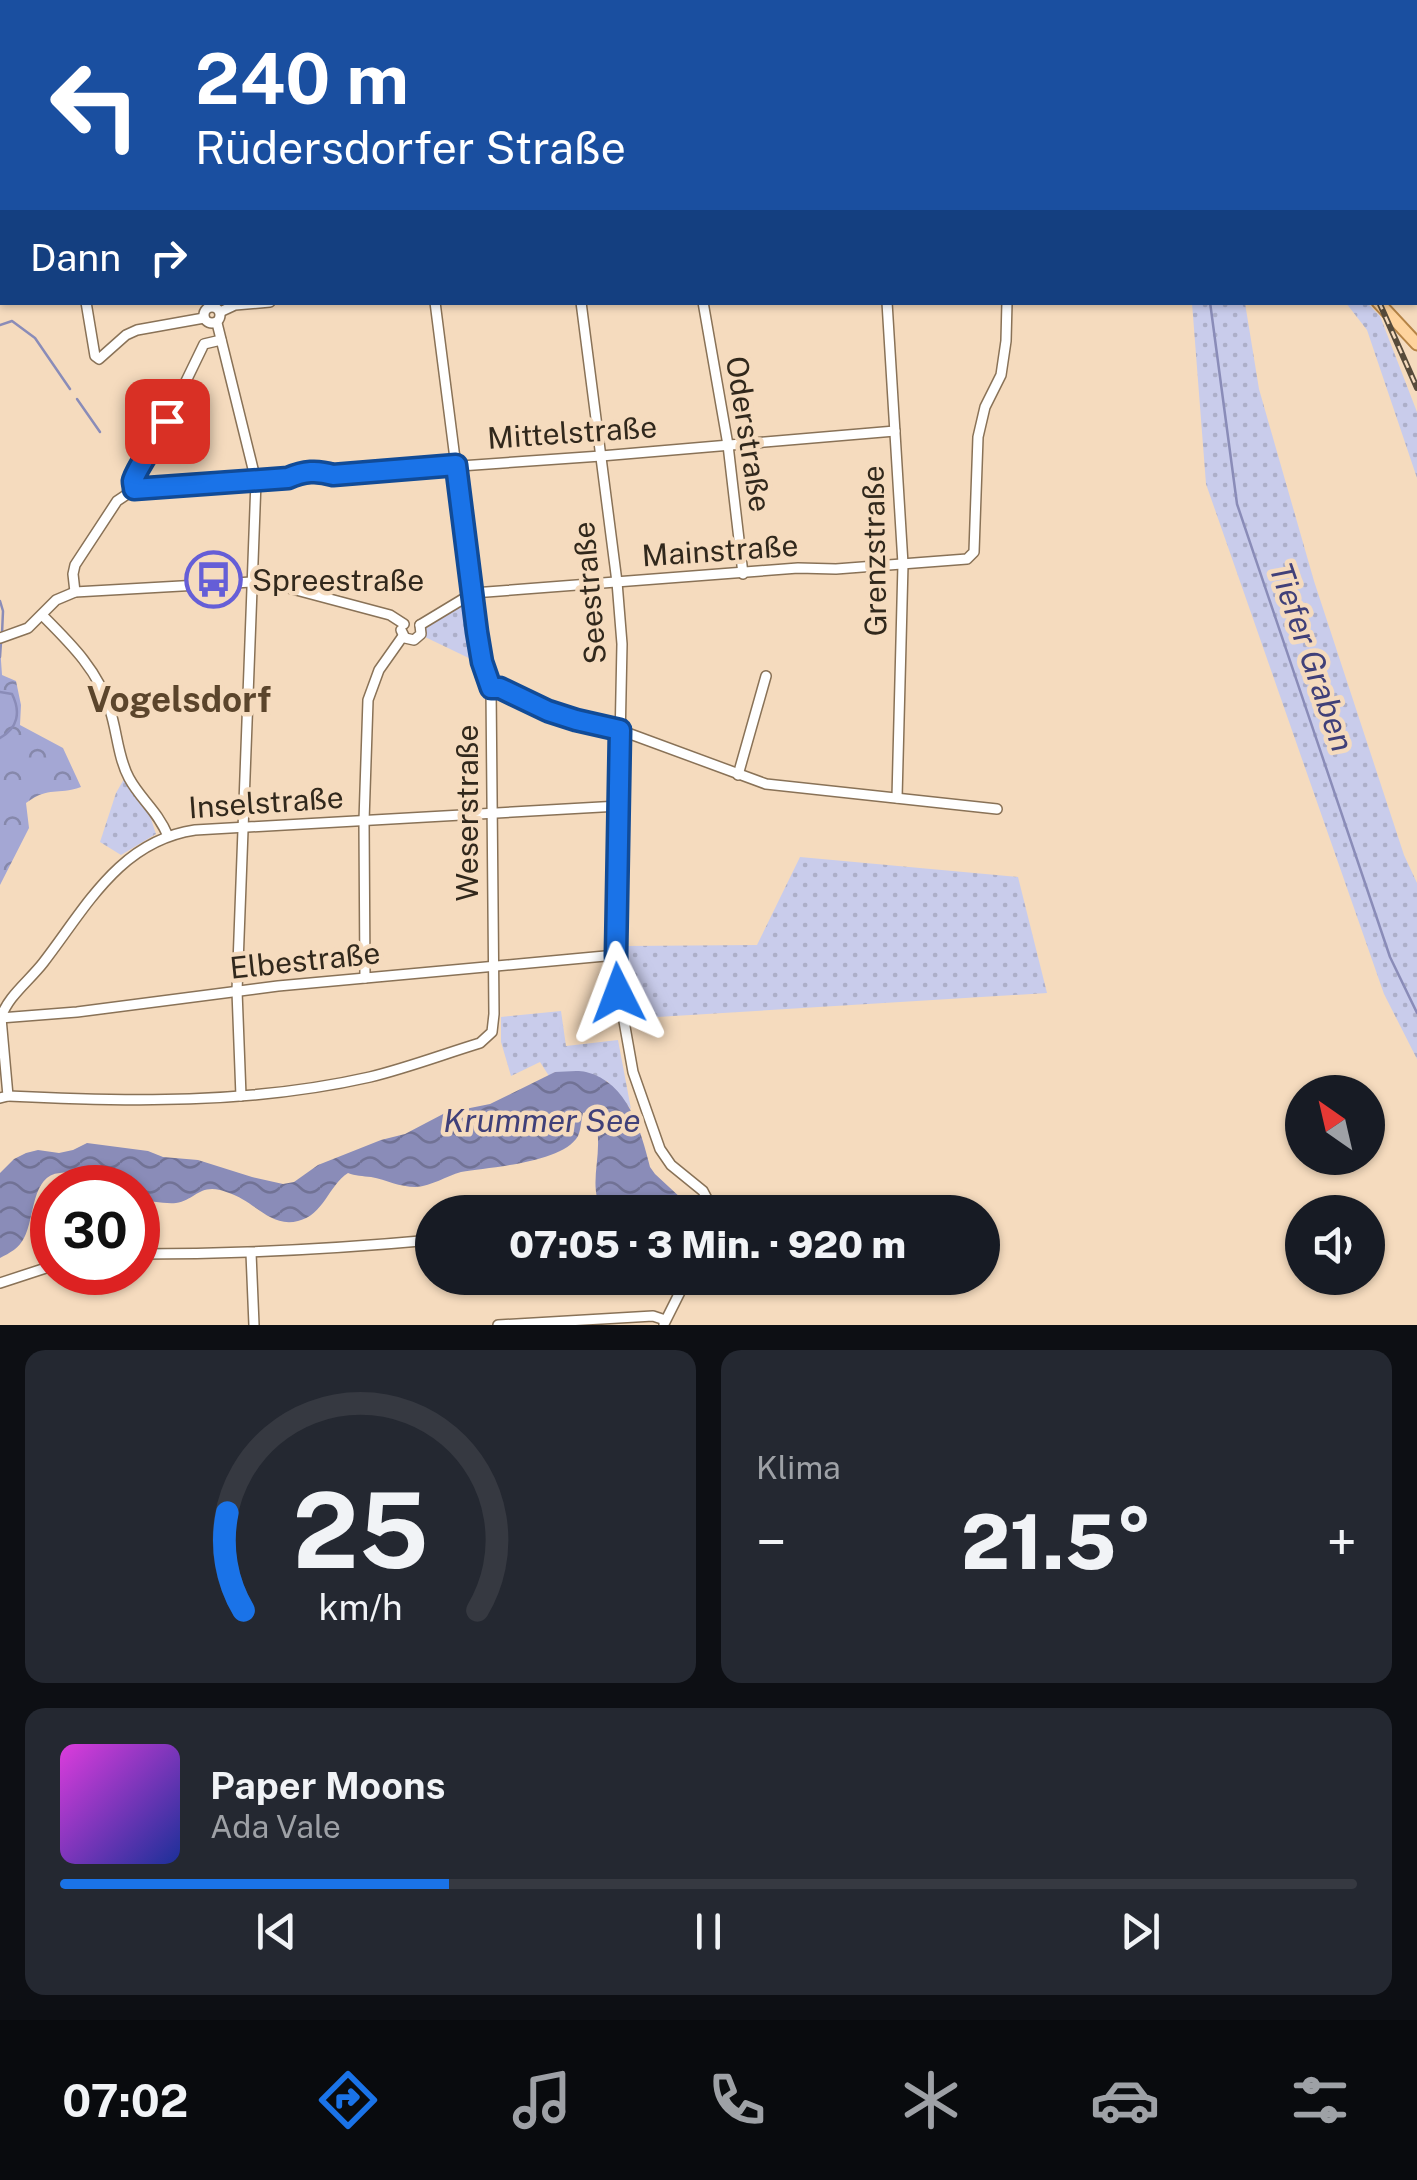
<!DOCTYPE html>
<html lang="de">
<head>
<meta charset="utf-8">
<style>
  body { margin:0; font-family:"Public Sans",sans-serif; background:#242831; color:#f1f3f6; height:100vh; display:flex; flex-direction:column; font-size:38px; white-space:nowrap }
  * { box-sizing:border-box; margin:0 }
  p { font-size:32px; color:#9ea1a6 }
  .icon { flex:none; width:55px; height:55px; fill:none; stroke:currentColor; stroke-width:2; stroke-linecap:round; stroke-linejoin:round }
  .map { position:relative; height:1325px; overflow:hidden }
  .drawer { display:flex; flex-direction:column; gap:25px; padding:25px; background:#0d0f14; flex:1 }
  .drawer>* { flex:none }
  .hud { position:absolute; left:0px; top:0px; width:1418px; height:305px; box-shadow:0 2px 8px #0004; background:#1a4fa0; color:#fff; overflow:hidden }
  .needle { width:65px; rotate:326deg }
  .fabs { position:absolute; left:1285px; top:1075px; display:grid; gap:20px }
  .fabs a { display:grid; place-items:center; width:100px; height:100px; border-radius:50%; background:#171b24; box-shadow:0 2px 8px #0004; font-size:50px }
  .speed { position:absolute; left:30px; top:1165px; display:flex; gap:20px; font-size:50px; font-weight:700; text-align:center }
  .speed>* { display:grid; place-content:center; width:130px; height:130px; border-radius:50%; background:#171b24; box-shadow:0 2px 8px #0004; line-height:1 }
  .speed .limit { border:15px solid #d22; background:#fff; color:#111 }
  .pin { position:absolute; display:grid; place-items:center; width:85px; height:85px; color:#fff; margin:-42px; border-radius:20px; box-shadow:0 5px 15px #0006 }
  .me { position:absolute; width:110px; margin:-55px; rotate:357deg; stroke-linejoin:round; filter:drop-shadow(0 0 8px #0008) }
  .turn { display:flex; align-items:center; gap:35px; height:210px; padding:0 30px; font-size:45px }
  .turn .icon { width:130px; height:130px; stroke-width:2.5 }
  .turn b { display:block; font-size:70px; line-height:85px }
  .then { display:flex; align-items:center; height:95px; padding:0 30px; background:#0003; gap:20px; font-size:38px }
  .big { font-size:75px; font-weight:800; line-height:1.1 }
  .drawer .card { flex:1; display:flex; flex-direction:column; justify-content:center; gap:15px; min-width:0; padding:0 35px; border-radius:20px; background:#242831 }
  .drawer .dial { align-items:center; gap:0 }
  .dial svg { height:260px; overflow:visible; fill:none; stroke:#363941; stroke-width:7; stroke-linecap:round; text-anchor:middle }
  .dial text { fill:#f1f3f6; stroke:none }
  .song { display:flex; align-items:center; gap:30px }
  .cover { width:120px; height:120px; border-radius:15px; background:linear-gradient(135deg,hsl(300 70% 55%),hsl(230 70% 35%)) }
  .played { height:10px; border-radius:5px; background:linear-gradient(90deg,#1a73e8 30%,#363941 30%) }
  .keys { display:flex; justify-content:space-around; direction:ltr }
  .heat { display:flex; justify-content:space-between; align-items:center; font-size:55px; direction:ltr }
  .drawer .tiles { flex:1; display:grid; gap:25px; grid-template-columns:1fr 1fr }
  .card:last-child { grid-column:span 2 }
  .trip { position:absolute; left:415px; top:1195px; width:585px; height:100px; border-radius:50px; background:#171b24; box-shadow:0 2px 8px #0004; font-weight:800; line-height:100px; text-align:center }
  .menu { display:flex; height:160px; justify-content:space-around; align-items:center; background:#090b0e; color:#9ea1a6 }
  .menu .icon { width:70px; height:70px }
  .menu .selected { color:#1a73e8 }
  .menu b { font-size:45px; color:#f1f3f6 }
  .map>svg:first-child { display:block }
  .grass { fill:url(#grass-dots) }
  .forest { fill:url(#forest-crowns) }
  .water { fill:url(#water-waves) }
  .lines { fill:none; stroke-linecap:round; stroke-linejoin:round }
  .stream { stroke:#8a8cb8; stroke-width:2.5 }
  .minor-casing { stroke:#897257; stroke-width:12 }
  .major-casing { stroke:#b68446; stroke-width:15 }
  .minor { stroke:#fff; stroke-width:9 }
  .major { stroke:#fed39d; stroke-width:11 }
  .rail-casing { stroke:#574b3b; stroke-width:6 }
  .rail { stroke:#f5dbbe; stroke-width:2.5; stroke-dasharray:8; stroke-linecap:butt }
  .route-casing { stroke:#114b97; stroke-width:25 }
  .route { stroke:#1a73e8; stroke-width:18 }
  .labels { text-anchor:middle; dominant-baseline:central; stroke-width:9; stroke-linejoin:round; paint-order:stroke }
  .street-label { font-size:30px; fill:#31281c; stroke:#f5dbbe }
  .poi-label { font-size:30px; fill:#31281c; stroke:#f5dbbe; text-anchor:start }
  .water-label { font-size:32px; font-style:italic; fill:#404079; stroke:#f5dbbe }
  .quarter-label { font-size:35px; font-weight:bold; fill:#5b452c; stroke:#f5dbbe }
</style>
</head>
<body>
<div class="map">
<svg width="1417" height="1325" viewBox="0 0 1417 1325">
  <defs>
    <pattern id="grass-dots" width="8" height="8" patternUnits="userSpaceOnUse" patternTransform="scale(2.5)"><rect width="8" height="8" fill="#c9cceb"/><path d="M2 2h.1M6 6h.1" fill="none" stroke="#adafc9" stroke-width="1.8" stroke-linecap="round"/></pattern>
    <pattern id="forest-crowns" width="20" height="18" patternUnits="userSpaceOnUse" patternTransform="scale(2.5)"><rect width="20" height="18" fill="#a4a7d4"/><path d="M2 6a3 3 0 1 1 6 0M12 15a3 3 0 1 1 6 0" fill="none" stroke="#8688ab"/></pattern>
    <pattern id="water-waves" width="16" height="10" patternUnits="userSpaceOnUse" patternTransform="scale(2.5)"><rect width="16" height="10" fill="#8a8cb8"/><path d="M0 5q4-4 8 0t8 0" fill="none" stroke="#717295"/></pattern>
  </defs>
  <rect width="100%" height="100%" fill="#f5dbbe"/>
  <!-- grass -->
  <g class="grass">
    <polygon points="1192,303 1245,303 1259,389 1314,581 1404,855 1417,883 1417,1059 1384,994 1206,484"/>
    <polygon points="1346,303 1367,303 1380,316 1417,412 1417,478 1367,330"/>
    <polygon points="469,600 475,661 425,637 425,627 434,620"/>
    <polygon points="124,779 148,810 156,834 121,855 100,842 116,793"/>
    <polygon points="800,857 1018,877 1047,993 625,1019 626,946 757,945"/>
    <polygon points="561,1011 566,1046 618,1040 631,1109 607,1081 555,1072 549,1076 540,1062 511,1076 501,1042 501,1017"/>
  </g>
  <!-- forest -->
  <path class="forest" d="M0,646L2,675L16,681L21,705L20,725L63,748L81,787C56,796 51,785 26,803L29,828L0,885Z"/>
  <!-- water -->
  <path class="water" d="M555,1072C565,1072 577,1070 586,1072C628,1082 641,1131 650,1167L655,1174L696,1212H603C589,1190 599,1165 598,1140C598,1132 597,1124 596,1116L589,1111L583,1113C581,1120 581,1130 578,1136C563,1163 490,1167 461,1172C446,1176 432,1186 416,1187C399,1187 387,1180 371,1177C363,1176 355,1176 348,1173C328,1186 324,1215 298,1221C275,1227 260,1209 242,1199C236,1195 227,1192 220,1190C199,1185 195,1200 176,1203C165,1204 149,1201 138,1199V1188C130,1188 121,1189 113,1188C93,1184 87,1170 60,1173C31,1175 35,1218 24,1238C19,1248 10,1253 0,1258V1173L14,1159L26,1153L38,1150L59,1153L73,1150L87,1143L148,1151L163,1157L198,1160L252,1177L283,1184L294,1182L318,1165L381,1140L405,1134L445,1113L490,1104Z"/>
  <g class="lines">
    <!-- stream -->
    <g class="stream">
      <polyline points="67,2 73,0"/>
      <polyline points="1329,2 1332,0"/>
      <polyline points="0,33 2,32"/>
      <polyline points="0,95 2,94"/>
      <polyline points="0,148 2,147"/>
      <polyline points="0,206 2,205"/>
      <polyline points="0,263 2,262"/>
      <polyline points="1210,302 1237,504 1390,957 1417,1013"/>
      <polyline points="0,325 12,321 35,338 70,389"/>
      <polyline points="77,399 100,432"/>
      <polyline points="0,601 3,611 2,634"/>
      <polyline points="0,657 1,642"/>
      <path d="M0,692L12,694C21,712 18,728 0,738"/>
    </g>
    <defs>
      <g id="minor">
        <polyline points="156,0 157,2"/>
        <polyline points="541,0 541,2"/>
        <polyline points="662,0 662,2"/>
        <polyline points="753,0 753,2"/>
        <polyline points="838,0 838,2"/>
        <polyline points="931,0 931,2"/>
        <polyline points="407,2 408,0"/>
        <polyline points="86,302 95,356 99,359 126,335 137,330 204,318"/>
        <polyline points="581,302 617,582 622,644 616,936 619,993 633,1072 660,1149 671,1165 703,1191 714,1212"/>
        <polyline points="703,302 728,445 743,574"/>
        <polyline points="887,302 903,564 897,798"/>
        <circle cx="212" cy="315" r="8"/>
        <polyline points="220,312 235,305 270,302"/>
        <polyline points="217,323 256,481 237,991 241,1096"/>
        <path d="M135,489L289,478C304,471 317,470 333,475L601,456L895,431"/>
        <polyline points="75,592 73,574 75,565 117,501 135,489 133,480 135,474 158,439 204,344 221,340"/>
        <path d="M42,615C70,643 99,671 110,710C117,731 118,758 129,778C141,800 157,810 168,836"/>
        <polyline points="420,625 473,593 798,568 836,569 967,559 974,552 978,437 985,407 1001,375 1006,341 1007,302"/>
        <polyline points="401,630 405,638 414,640 421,634 420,625"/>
        <polyline points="0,638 28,628 56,600 75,592 252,582 281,586 390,615 404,624"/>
        <polyline points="491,688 500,689 549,711 576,721 614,728 766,784 997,809"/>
        <polyline points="738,775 766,676"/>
        <polyline points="365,978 364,821 368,700 379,670 403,636"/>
        <polyline points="0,1018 77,1012 278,986 616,955"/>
        <path d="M8,1096C129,1102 251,1104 370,1077C407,1068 444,1054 480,1043L492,1032L494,1014L491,688L482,662L477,631L435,302"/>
        <path d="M0,1098L8,1096L1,1018C7,997 29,981 43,963C85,909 119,841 195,830L619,806"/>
        <polyline points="251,1253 254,1325"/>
        <path d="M138,1254C236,1254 334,1249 432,1240"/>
        <polyline points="0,1283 52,1266"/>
        <polyline points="664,1324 687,1278"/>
        <polyline points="498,1325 653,1316 665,1320"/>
      </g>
      <g id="major">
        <polyline points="1009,0 1012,2"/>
        <polyline points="1378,302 1417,344"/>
      </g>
    </defs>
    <!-- minor casing -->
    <use href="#minor" class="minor-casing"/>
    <!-- major casing -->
    <use href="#major" class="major-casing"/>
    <!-- minor -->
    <use href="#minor" class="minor"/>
    <!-- major -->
    <use href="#major" class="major"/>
    <defs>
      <g id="rail">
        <polyline points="1246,0 1247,2"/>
        <polyline points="1379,302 1417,388"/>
      </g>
    </defs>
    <!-- rail casing -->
    <use href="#rail" class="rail-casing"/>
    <!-- rail -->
    <use href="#rail" class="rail"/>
  </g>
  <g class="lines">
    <defs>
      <path id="route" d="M167,421C161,432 134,473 133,481C133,484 134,486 134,489L288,478C304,471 317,470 333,475L456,465L477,632L482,662L491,688H500L548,711L576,720L620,730L616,955L618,993"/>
    </defs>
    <!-- route casing -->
    <use href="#route" class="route-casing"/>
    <!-- route -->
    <use href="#route" class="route"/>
  </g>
  <!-- icons -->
  <defs>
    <symbol id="bus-ring" viewBox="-11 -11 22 22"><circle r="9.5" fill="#f5dbbe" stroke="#655ed7" stroke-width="1.5"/><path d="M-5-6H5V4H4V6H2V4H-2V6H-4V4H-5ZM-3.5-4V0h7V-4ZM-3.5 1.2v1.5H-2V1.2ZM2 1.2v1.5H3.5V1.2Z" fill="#655ed7"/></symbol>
  </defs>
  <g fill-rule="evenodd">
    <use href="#bus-ring" x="182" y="548" width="63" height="63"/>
  </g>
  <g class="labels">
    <!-- street labels -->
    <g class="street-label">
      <text transform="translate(572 432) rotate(-4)">Mittelstraße</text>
      <text transform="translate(749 434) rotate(81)">Oderstraße</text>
      <text transform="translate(720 550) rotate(-4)">Mainstraße</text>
      <text transform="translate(874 551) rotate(-91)">Grenzstraße</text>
      <text transform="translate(589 593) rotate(-95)">Seestraße</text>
      <text transform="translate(266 802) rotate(-4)">Inselstraße</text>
      <text transform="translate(467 813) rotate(-90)">Weserstraße</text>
      <text transform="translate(305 960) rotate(-6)">Elbestraße</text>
    </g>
    <!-- poi labels -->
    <g class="poi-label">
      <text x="252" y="580">Spreestraße</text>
    </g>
    <!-- water labels -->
    <g class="water-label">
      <text transform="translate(1312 657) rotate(71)">Tiefer Graben</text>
      <text x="542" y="1120">Krummer See</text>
    </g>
    <!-- quarter labels -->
    <g class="quarter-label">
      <text x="179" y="699">Vogelsdorf</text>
    </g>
  </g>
</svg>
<div class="fabs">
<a><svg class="needle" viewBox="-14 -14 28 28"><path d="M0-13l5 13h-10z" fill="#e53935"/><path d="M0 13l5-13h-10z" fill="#9ea1a6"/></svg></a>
<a><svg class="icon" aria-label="sound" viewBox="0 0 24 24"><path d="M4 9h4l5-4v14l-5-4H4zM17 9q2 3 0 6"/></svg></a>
</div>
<div class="speed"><div class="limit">30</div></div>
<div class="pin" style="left:167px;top:421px;background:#d93025"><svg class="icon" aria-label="arrive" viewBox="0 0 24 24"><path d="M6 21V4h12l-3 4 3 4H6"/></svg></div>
<svg class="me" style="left:618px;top:993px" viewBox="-20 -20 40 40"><path d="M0-17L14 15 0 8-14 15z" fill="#1a73e8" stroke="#fff" stroke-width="4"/></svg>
<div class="trip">07:05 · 3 Min. · 920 m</div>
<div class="hud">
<div class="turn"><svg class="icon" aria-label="left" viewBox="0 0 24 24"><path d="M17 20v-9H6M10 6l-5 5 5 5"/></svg><div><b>240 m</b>Rüdersdorfer Straße</div></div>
<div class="then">Dann<svg class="icon" aria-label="right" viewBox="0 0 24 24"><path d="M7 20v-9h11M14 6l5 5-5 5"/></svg></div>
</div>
</div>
<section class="drawer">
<div class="tiles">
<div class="card dial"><svg viewBox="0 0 100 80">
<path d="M14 69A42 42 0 1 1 86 69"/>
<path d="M14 69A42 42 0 0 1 9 39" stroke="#1a73e8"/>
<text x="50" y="56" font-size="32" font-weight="700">25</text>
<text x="50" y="72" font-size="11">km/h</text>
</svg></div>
<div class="card"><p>Klima</p>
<div class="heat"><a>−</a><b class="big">21.5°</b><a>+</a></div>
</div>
<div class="card">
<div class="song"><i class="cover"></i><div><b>Paper Moons</b><p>Ada Vale</p></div></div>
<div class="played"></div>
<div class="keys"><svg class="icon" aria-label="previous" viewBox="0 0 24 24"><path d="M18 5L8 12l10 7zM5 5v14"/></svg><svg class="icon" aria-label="pause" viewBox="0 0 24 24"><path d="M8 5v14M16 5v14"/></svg><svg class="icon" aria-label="next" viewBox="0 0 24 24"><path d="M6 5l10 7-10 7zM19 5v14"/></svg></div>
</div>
</div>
</section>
<nav class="menu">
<b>07:02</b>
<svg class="icon selected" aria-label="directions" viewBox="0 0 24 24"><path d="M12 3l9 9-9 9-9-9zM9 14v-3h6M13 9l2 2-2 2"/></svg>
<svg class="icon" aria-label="music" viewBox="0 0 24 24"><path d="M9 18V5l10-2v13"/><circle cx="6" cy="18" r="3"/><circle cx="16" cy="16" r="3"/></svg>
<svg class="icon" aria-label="phone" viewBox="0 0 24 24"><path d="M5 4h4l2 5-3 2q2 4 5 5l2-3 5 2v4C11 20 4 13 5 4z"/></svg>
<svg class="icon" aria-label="climate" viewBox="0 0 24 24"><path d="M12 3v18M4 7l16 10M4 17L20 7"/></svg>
<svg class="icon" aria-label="car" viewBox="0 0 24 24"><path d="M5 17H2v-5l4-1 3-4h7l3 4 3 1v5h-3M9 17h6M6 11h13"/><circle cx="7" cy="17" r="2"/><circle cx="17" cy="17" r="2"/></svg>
<svg class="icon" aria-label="filters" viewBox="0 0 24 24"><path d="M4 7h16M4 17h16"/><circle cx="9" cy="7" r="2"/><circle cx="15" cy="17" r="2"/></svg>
</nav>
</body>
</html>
